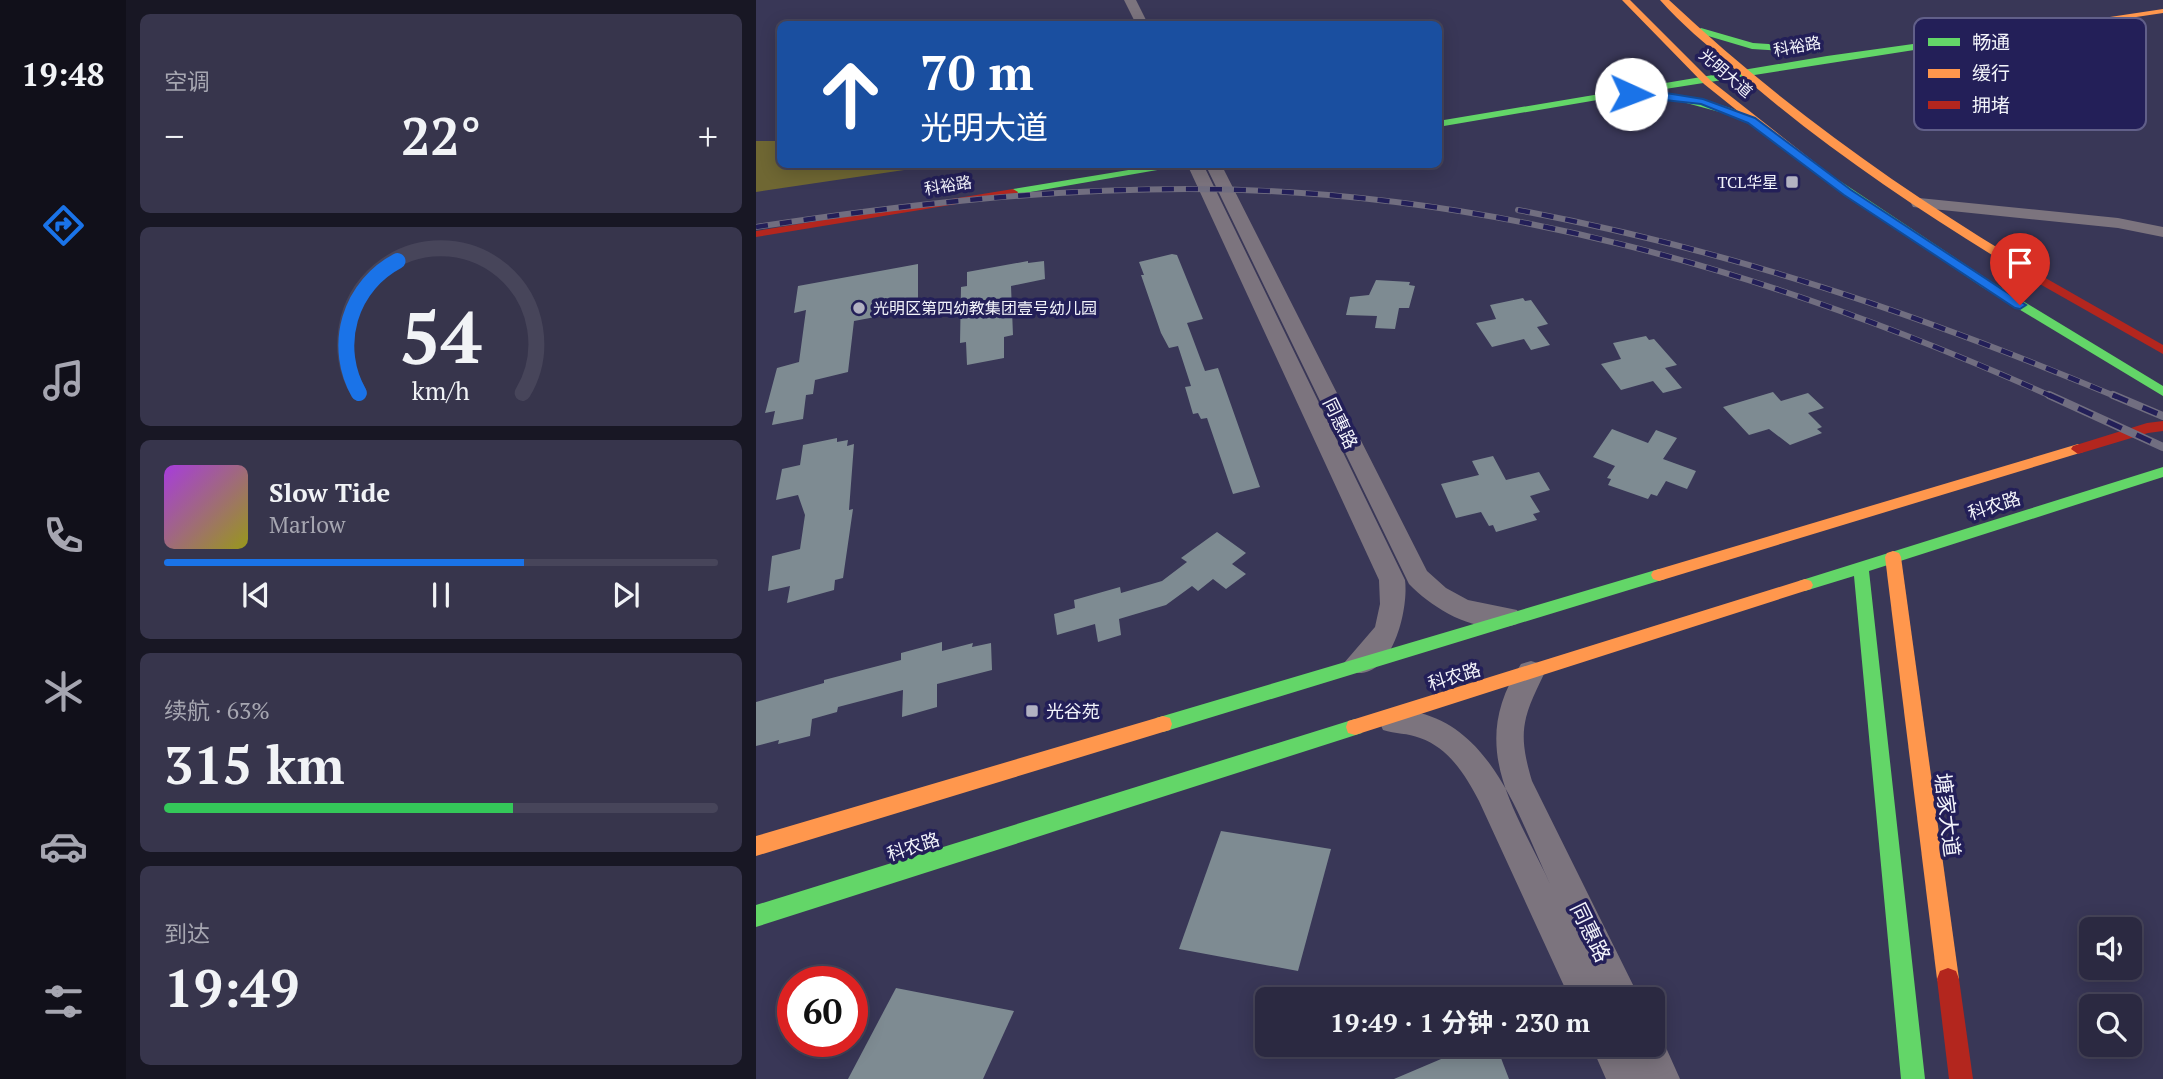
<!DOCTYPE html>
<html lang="zh">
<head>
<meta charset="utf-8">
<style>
  body { margin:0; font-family:"PT Serif","Noto Sans SC",serif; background:#37354c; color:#f1f3f6; height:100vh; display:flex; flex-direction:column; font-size:26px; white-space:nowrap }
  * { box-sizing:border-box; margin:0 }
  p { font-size:23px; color:#a6a6b1 }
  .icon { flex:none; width:38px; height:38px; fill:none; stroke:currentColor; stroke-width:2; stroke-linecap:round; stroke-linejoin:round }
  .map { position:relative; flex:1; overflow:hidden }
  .side { display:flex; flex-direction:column; gap:14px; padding:14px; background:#181724; width:630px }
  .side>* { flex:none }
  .top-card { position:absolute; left:21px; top:21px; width:665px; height:147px; border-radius:10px; box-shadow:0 4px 18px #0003,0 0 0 2px #47455a; background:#1a4fa0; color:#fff; overflow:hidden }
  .tools { position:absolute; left:1323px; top:917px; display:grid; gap:14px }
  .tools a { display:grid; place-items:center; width:63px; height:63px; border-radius:10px; background:#2b2941; box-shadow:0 4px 18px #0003,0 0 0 2px #47455a; font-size:35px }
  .speed { position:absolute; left:21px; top:966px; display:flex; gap:14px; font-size:35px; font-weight:700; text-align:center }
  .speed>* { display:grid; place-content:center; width:91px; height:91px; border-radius:50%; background:#2b2941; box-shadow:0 4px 18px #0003,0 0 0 2px #47455a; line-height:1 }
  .speed .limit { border:10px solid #d22; background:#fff; color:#111 }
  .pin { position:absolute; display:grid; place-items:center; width:60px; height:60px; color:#fff; margin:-72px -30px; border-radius:50% 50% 50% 0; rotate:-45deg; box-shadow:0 0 7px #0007 }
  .pin .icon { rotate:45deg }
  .me { position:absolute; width:77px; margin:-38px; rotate:92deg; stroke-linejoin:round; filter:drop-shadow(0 0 5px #0008) }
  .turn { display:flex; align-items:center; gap:24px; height:147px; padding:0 28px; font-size:32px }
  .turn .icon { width:91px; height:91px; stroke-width:2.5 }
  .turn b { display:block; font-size:49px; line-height:60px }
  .big { font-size:52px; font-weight:700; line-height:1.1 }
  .side .tile { flex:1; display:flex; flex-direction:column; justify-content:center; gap:10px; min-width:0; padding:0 24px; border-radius:10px; background:#37354c }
  .side .dial { align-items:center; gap:0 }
  .dial svg { height:182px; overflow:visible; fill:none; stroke:#47455a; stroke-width:7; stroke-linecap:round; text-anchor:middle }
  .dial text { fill:#f1f3f6; stroke:none }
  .song { display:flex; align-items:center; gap:21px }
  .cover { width:84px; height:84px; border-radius:10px; background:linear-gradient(135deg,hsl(280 70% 55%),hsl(60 70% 35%)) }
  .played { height:7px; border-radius:4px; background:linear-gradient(90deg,#1a73e8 65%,#47455a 65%) }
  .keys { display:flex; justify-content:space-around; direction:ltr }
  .heat { display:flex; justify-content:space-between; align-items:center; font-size:38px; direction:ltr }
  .charge { height:10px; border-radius:5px; background:linear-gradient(90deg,#34c759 63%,#47455a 0) }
  .trip { position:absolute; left:499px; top:987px; width:410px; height:70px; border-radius:10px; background:#2b2941; box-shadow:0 4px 18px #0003,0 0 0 2px #47455a; font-weight:700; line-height:70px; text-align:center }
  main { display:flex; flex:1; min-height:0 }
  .dock { display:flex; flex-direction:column; width:126px; justify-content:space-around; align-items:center; background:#11101a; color:#a6a6b1 }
  .dock .icon { width:49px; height:49px }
  .dock .active { color:#1a73e8 }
  .dock b { font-size:32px; color:#f1f3f6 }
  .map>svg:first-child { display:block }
  .forest { fill:#6f6733 }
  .building { fill:#7e8b92 }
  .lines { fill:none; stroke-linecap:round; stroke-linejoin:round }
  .street { fill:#7c747e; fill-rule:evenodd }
  .fast { fill:#63d668; fill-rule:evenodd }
  .slow { fill:#ff974d; fill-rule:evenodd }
  .jam { fill:#b3261e; fill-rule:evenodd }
  .rail-far1-casing { stroke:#716e80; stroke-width:6 }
  .rail-casing { stroke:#716e80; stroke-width:8 }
  .rail-far1 { stroke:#231f58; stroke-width:4.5; stroke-dasharray:12; stroke-linecap:butt }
  .rail { stroke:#231f58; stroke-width:5; stroke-dasharray:16; stroke-linecap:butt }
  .route { fill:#1a73e8; stroke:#114b97; stroke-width:2 }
  .poi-dot { fill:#b2b2c2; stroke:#231f58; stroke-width:2.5 }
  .labels { text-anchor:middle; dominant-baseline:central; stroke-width:7; stroke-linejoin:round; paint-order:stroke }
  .far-street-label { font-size:16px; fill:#f3f4fb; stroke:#231f58 }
  .far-poi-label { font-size:16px; fill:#f3f4fb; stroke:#231f58; text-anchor:end }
  .street-label { font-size:18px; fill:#f3f4fb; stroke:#231f58 }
  .poi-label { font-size:18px; fill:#f3f4fb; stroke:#231f58; text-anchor:start }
  .near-street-label { font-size:21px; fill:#f3f4fb; stroke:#231f58 }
  .key { fill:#231f58; stroke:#615f89; stroke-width:2 }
  .key-label { font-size:19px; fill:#f3f4fb }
</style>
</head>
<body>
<main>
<nav class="dock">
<b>19:48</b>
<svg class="icon active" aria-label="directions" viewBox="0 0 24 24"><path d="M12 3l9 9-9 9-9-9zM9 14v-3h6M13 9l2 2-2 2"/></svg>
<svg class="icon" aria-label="music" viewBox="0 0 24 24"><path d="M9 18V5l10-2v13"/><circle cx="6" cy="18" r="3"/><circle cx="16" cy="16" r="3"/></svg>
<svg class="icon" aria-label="phone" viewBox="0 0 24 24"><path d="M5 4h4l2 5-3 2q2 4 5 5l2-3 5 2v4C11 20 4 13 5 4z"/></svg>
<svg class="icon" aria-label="climate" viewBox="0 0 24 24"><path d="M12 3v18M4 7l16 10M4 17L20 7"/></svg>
<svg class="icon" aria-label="car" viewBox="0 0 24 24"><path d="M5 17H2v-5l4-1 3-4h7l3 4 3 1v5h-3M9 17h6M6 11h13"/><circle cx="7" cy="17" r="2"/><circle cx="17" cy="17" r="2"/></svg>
<svg class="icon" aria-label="filters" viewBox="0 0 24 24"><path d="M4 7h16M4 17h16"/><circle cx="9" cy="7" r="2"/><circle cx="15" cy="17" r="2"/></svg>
</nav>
<section class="side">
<div class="tile"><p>空调</p>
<div class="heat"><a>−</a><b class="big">22°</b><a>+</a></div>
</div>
<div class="tile dial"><svg viewBox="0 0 100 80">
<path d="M14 69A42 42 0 1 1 86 69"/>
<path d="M14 69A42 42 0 0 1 31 11" stroke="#1a73e8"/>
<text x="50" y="56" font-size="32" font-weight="700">54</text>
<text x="50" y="72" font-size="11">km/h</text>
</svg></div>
<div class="tile">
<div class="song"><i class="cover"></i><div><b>Slow Tide</b><p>Marlow</p></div></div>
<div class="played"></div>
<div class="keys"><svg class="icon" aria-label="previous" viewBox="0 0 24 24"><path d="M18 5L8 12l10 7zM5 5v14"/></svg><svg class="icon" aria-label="pause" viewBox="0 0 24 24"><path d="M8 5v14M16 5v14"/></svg><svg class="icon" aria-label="next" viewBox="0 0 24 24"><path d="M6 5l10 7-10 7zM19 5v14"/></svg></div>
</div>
<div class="tile"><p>续航 · 63%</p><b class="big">315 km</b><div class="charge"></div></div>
<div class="tile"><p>到达</p><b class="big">19:49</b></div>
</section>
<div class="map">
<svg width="1407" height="1079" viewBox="0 0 1407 1079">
  <rect width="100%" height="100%" fill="#393757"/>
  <!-- forest -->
  <polygon class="forest" points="0,141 24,141 24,164 182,165 0,192"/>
  <!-- building -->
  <g class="building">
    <polygon points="416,254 421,255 447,319 431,323 449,371 462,368 504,487 477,494 451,418 445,419 442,413 437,414 429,387 435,386 422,346 413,348 405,333 385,275 388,275 383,262"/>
    <polygon points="272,261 272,263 288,261 289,279 255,286 257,335 248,337 248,358 211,365 210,342 204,343 205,287 211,286 211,272"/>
    <polygon points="162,264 162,309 98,321 92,372 59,380 57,394 50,395 47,419 16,425 19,411 9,413 21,368 43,362 50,310 38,313 42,286"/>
    <polygon points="620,280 654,282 653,285 659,286 653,308 643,308 639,329 619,328 621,316 590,315 594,297 613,295"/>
    <polygon points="767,298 769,301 775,300 792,324 781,327 794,345 775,350 768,339 736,347 720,323 740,319 734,305"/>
    <polygon points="890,336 893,340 898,339 921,365 909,368 926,388 907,393 897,381 865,390 845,364 865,359 857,343"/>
    <polygon points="1017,392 1025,401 1052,393 1068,408 1052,413 1066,427 1061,429 1066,433 1034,445 1013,429 993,435 967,407"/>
    <polygon points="856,429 892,443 900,430 921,438 907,459 940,471 931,489 910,481 901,496 895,494 892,499 852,485 855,479 851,478 859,466 837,457"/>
    <polygon points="81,438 81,442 92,440 91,446 98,444 93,510 97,509 87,578 79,580 78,590 31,603 34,586 12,591 16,556 44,549 49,515 42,495 20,500 26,469 44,465 47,445"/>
    <polygon points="737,456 750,480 783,472 794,490 774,496 784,512 777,514 781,520 740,532 737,525 733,526 725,512 700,518 685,484 723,475 716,461"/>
    <polygon points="461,532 490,553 476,564 490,574 470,589 457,579 442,591 436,586 410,605 363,619 365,635 342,642 339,624 301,635 298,614 319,608 318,600 364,587 365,593 406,581 431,562 425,558"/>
    <polygon points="186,642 186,651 217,643 216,647 235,643 236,670 181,684 181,707 146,717 147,690 82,707 81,712 56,719 54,736 22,744 23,740 0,746 0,702 68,683 68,680 145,660 145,653"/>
    <polygon points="465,831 575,849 542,971 423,949"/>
    <polygon points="140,988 258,1011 227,1079 92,1079"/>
    <polygon points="718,1045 740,1045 753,1079 638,1079"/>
  </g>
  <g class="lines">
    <!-- street -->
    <g class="street">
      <polygon points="368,0 380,0 392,24 380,24"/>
      <path d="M431,164H447L649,580C653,610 635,686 592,671L588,663L619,627L624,604L623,580Z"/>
      <path d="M449,164H465L671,571L690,588L712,600L761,610L765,617L761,624C724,637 678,610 653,584Z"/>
      <polygon points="1163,198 1362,218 1407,227 1407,237 1362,228 1157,207 1155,203"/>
      <path d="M775,661L785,664L789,672C767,717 761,731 776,781L884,999H814L723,801C710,776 693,748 664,738C652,733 639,734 627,730L623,721L627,712C640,708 651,709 664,713C739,732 765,823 795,886C759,808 710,747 765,664Z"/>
      <polygon points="896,1030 903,1032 924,1079 850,1079 835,1045 872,1045 873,1048 872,1045 896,1045"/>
    </g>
    <!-- fast -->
    <g class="fast">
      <polygon points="945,28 997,43 1063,47 1067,50 1063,53 996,49 942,33 941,31"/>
      <path d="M1200,38L1204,41L1203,43L890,92C923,94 954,100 985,112V116L982,117L923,101L859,97L682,127V121L1071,56Z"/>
      <polygon points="409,164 436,164 257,195 252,192 257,189"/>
      <polygon points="1067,175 1075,175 1234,281 1407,386 1407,396 1226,287 1067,179"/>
      <polygon points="1407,467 1407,477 1113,571 1169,1079 1145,1079 1098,576 1049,591 1043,589 1041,585 1043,581"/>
      <polygon points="903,569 909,571 911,575 909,579 407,732 400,730 398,724 400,718 407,716"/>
      <polygon points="599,719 606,721 608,727 606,733 0,927 0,905"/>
    </g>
    <!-- slow -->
    <g class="slow">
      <polygon points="866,0 874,0 954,80 1075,175 1075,179 1067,179 948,84"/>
      <path d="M904,0H913C1029,109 1153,196 1290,277V283H1282C1174,218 1068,149 974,65C950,44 925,24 904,0Z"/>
      <polygon points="1407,9 1407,13 1200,44 1196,41"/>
      <polygon points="1322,444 1329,449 1327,452 903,581 897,579 895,575 897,571 903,569"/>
      <polygon points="1137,551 1143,553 1145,557 1203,979 1200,987 1192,990 1184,987 1181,979 1129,557 1131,553"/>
      <polygon points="1049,579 1055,581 1057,585 1055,589 599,735 592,733 590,727 592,721 599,719"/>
      <polygon points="407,716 414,718 416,724 414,730 407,732 0,856 0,836"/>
    </g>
    <!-- jam -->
    <g class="jam">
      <polygon points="257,189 262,192 261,194 0,237 0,231"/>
      <polygon points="1286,276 1407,345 1407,354 1282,283 1282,277"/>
      <polygon points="1407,421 1407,431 1392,433 1322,454 1315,449 1317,446 1391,423"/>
      <polygon points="1192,968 1200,971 1203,979 1217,1079 1193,1079 1181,979 1184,971"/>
    </g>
    <defs>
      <g id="rail-far1">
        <path d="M762,210C974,250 1163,314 1361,397"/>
        <path d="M0,227C144,205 287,189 432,189C736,189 1023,274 1297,397"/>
      </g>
      <g id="rail">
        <polyline points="1293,395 1407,447"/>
        <polyline points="1357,395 1407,416"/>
      </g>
    </defs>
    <!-- rail-far1 casing -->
    <use href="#rail-far1" class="rail-far1-casing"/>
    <!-- rail casing -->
    <use href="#rail" class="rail-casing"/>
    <!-- rail-far1 -->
    <use href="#rail-far1" class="rail-far1"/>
    <!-- rail -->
    <use href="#rail" class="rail"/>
  </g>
  <!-- route -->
  <polygon class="route" points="875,91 904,92 947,99 999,118 1095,190 1270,305 1264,309 1259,308 1088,195 992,123 945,104 872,96 870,94"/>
  <!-- markers -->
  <g class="poi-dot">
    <rect x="1029" y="175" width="14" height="14" rx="3.5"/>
    <circle cx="103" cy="308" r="7"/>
    <rect x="269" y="704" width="14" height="14" rx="3.5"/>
  </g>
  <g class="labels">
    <!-- far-street labels -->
    <g class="far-street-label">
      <text transform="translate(1041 46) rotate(-10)">科裕路</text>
      <text transform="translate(970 73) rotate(41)">光明大道</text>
      <text transform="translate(192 185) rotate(-9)">科裕路</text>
    </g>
    <!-- far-poi labels -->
    <g class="far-poi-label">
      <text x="1022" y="182">TCL华星</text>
      <text x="117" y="308" text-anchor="start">光明区第四幼教集团壹号幼儿园</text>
    </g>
    <!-- street labels -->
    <g class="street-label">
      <text transform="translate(585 423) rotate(64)">同惠路</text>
      <text transform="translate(1238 505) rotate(-18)">科农路</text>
      <text transform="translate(698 676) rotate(-17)">科农路</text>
      <text transform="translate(157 846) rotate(-18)">科农路</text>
    </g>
    <!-- poi labels -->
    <g class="poi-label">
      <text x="290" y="711">光谷苑</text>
    </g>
    <!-- near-street labels -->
    <g class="near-street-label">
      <text transform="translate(1192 815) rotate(83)">塘家大道</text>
      <text transform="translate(835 932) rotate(64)">同惠路</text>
    </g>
  </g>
  <!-- legend -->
  <rect x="1158" y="18" width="232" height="112" rx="10" class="key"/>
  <rect x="1172" y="38" width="32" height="8" fill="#63d668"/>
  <rect x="1172" y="69" width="32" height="9" fill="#ff974d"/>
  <rect x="1172" y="101" width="32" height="8" fill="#b3261e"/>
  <g class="key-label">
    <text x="1216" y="49">畅通</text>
    <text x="1216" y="80">缓行</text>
    <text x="1216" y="112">拥堵</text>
  </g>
</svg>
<div class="tools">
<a><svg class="icon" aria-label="sound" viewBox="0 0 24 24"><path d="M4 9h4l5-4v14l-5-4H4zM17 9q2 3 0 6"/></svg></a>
<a><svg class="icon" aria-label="search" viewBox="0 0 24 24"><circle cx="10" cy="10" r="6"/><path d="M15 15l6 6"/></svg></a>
</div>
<div class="speed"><div class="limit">60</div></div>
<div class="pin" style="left:1264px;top:305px;background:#d93025"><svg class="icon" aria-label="arrive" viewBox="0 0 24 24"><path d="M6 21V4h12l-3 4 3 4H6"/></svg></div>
<svg class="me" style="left:875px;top:94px" viewBox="-20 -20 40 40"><circle r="19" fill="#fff"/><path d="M0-13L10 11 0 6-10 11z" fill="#1a73e8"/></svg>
<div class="trip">19:49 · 1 分钟 · 230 m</div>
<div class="top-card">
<div class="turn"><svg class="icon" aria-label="ahead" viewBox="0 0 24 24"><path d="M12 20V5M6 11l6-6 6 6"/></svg><div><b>70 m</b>光明大道</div></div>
</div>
</div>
</main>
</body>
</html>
